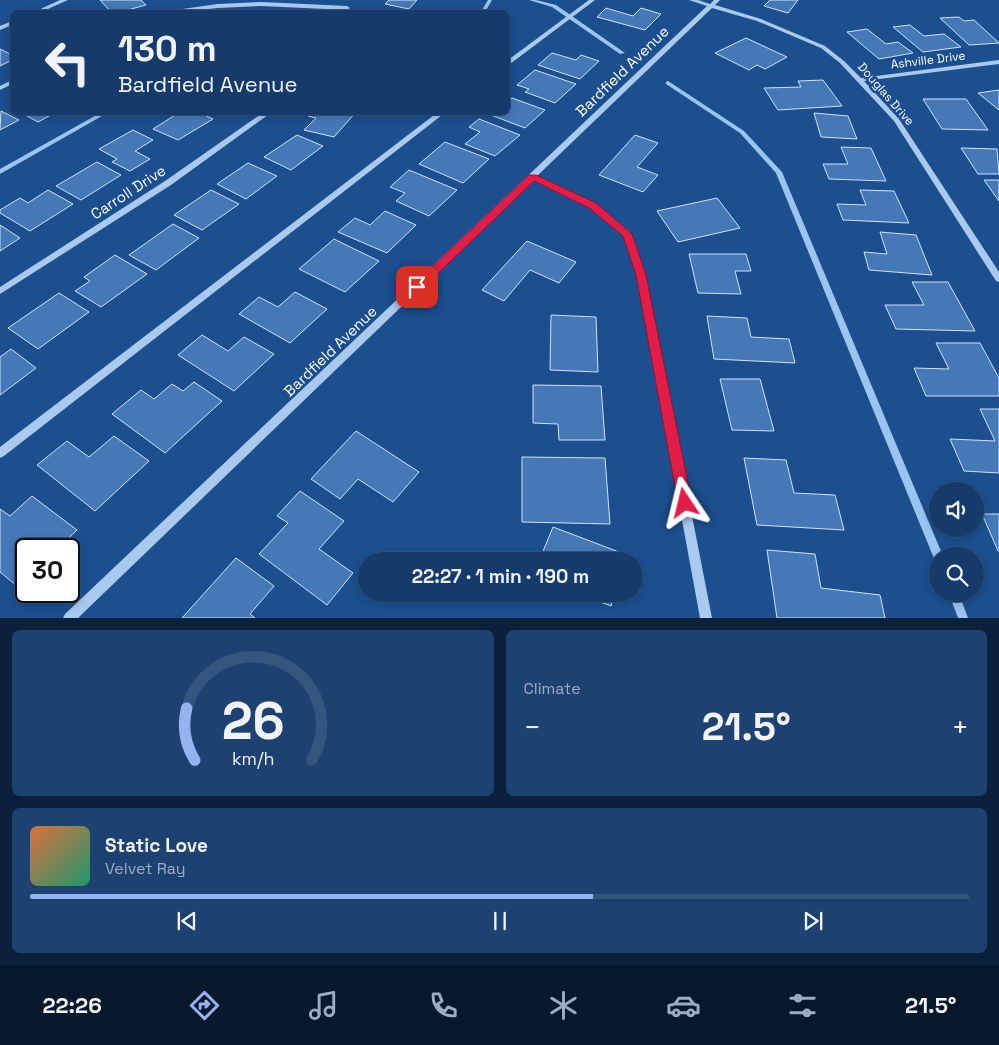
<!DOCTYPE html>
<html lang="en">
<head>
<meta charset="utf-8">
<style>
  body { margin:0; font-family:"Space Grotesk",sans-serif; background:#1d4271; color:#f1f3f6; height:100vh; display:flex; flex-direction:column; font-size:19px; white-space:nowrap }
  * { box-sizing:border-box; margin:0 }
  p { font-size:16px; color:#9dadc1 }
  .icon { flex:none; width:28px; height:28px; fill:none; stroke:currentColor; stroke-width:2; stroke-linecap:round; stroke-linejoin:round }
  .map { position:relative; height:618px; overflow:hidden }
  .side { display:flex; flex-direction:column; gap:12px; padding:12px; background:#0b203b; flex:1 }
  .side>* { flex:none }
  .guide { position:absolute; left:10px; top:10px; width:500px; height:105px; border-radius:8px; box-shadow:0 2px 8px #0003,0 0 0 1px #33557e; background:#143b6b; color:#f1f3f6; overflow:hidden }
  .controls { position:absolute; left:929px; top:482px; display:grid; gap:10px }
  .controls a { display:grid; place-items:center; width:55px; height:55px; border-radius:50%; background:#143b6b; box-shadow:0 2px 8px #0003,0 0 0 1px #33557e; font-size:25px }
  .speed { position:absolute; left:15px; top:538px; display:flex; gap:10px; font-size:25px; font-weight:700; text-align:center }
  .speed>* { display:grid; place-content:center; width:65px; height:65px; border-radius:50%; background:#143b6b; box-shadow:0 2px 8px #0003,0 0 0 1px #33557e; line-height:1 }
  .speed .limit { border:2px solid #111; border-radius:8px; background:#fff; color:#111 }
  .pin { position:absolute; display:grid; place-items:center; width:42px; height:42px; color:#fff; margin:-21px; border-radius:10px; box-shadow:0 2px 8px #0006 }
  .me { position:absolute; width:55px; margin:-28px; rotate:350deg; stroke-linejoin:round; filter:drop-shadow(0 0 4px #0008) }
  .turn { display:flex; align-items:center; gap:18px; height:105px; padding:0 25px; font-size:22px }
  .turn .icon { width:65px; height:65px; stroke-width:2.5 }
  .turn b { display:block; font-size:35px; line-height:42px }
  .big { font-size:38px; font-weight:800; line-height:1.1 }
  .side .widget { flex:1; display:flex; flex-direction:column; justify-content:center; gap:8px; min-width:0; padding:0 18px; border-radius:8px; background:#1d4271 }
  .side .dial { align-items:center; gap:0 }
  .dial svg { height:130px; overflow:visible; fill:none; stroke:#33557e; stroke-width:7; stroke-linecap:round; text-anchor:middle }
  .dial text { fill:#f1f3f6; stroke:none }
  .song { display:flex; align-items:center; gap:15px }
  .cover { width:60px; height:60px; border-radius:8px; background:linear-gradient(135deg,hsl(20 70% 55%),hsl(160 70% 35%)) }
  .played { height:5px; border-radius:2px; background:linear-gradient(90deg,#95b2f1 60%,#33557e 60%) }
  .keys { display:flex; justify-content:space-around; direction:ltr }
  .heat { display:flex; justify-content:space-between; align-items:center; font-size:28px; direction:ltr }
  .side .tiles { flex:1; display:grid; gap:12px; grid-template-columns:1fr 1fr }
  .widget:last-child { grid-column:span 2 }
  .trip { position:absolute; left:358px; top:552px; width:285px; height:50px; border-radius:25px; background:#143b6b; box-shadow:0 2px 8px #0003,0 0 0 1px #33557e; font-weight:800; line-height:50px; text-align:center }
  .dock { display:flex; height:80px; justify-content:space-around; align-items:center; background:#08182b; color:#9dadc1 }
  .dock .icon { width:35px; height:35px }
  .dock .current { color:#95b2f1 }
  .dock b { font-size:22px; color:#f1f3f6 }
  .map>svg:first-child { display:block }
  .lines { fill:none; stroke-linecap:round; stroke-linejoin:round }
  .stream { fill:#9cc4f0; fill-rule:evenodd }
  .building { fill:#4478b7; stroke:#cfe3fa }
  .minor { fill:#a9c9ee; fill-rule:evenodd }
  .route { fill:#e11d48; stroke:#92132f }
  .labels { text-anchor:middle; dominant-baseline:central; stroke-width:5; stroke-linejoin:round; paint-order:stroke }
  .far-street-label { font-size:12px; fill:#fff; stroke:#1b4f8f }
  .street-label { font-size:15px; fill:#fff; stroke:#1b4f8f }
</style>
</head>
<body>
<div class="map">
<svg width="999" height="618" viewBox="0 0 999 618">
  <rect width="100%" height="100%" fill="#1b4f8f"/>
  <g class="lines">
    <!-- stream -->
    <g class="stream">
      <polygon points="488,0 492,0 485,12 481,12"/>
      <polygon points="529,0 536,0 556,5 625,53 620,54 552,7"/>
      <polygon points="668,81 744,131 782,172 943,556 938,556 938,561 935,559 933,556 776,173 740,133 666,84 666,82"/>
      <polygon points="102,112 109,112 0,174 0,169"/>
      <polygon points="949,594 959,594 968,618 958,618"/>
    </g>
  </g>
  <!-- building -->
  <g class="building">
    <polygon points="100,0 141,0 146,5 120,12 111,12"/>
    <polygon points="389,0 417,0 409,9 385,4"/>
    <polygon points="770,0 798,0 788,13 764,6"/>
    <polygon points="606,8 633,16 641,8 661,14 645,30 597,17"/>
    <polygon points="959,17 964,21 974,20 999,43 969,45 940,18"/>
    <polygon points="910,25 924,36 944,34 961,47 923,52 893,27"/>
    <polygon points="867,29 886,44 898,42 913,53 879,59 847,32"/>
    <polygon points="746,38 787,57 765,69 757,65 749,70 715,53"/>
    <polygon points="0,49 12,55 12,60 0,66"/>
    <polygon points="552,53 576,60 581,55 599,61 580,79 538,65"/>
    <polygon points="535,70 576,84 555,103 525,92 529,89 517,85"/>
    <polygon points="823,80 842,106 778,110 764,88 801,87 798,81"/>
    <polygon points="999,90 999,110 978,93"/>
    <polygon points="512,98 545,110 525,128 483,112 508,112 508,102"/>
    <polygon points="923,99 966,99 988,130 942,129"/>
    <polygon points="1,111 19,120 0,130"/>
    <polygon points="20,112 43,112 49,116 38,122"/>
    <polygon points="180,112 198,112 213,119 178,140 153,129"/>
    <polygon points="311,112 356,112 334,137 304,130 316,118 308,116"/>
    <polygon points="814,113 848,116 857,139 821,137"/>
    <polygon points="479,119 520,135 495,156 465,144 480,132 469,127"/>
    <polygon points="133,130 153,140 135,151 150,159 130,171 112,162 117,159 99,149"/>
    <polygon points="297,135 323,146 291,170 264,157"/>
    <polygon points="635,135 658,143 637,167 658,175 643,192 599,175"/>
    <polygon points="445,142 489,159 463,183 419,164"/>
    <polygon points="841,147 871,148 886,181 829,179 823,164 848,164"/>
    <polygon points="961,148 997,149 999,174 978,174"/>
    <polygon points="97,162 121,175 81,200 56,186"/>
    <polygon points="248,163 277,176 246,199 217,184"/>
    <polygon points="409,170 457,190 429,216 396,201 405,193 390,187"/>
    <polygon points="984,180 999,180 999,201"/>
    <polygon points="48,190 73,204 30,231 0,213 0,210 20,198 28,203"/>
    <polygon points="211,190 239,204 202,230 174,215"/>
    <polygon points="860,190 894,191 909,223 843,220 837,204 866,205"/>
    <polygon points="717,198 740,228 678,242 657,211"/>
    <polygon points="385,211 416,225 387,253 338,232 355,218 370,225"/>
    <polygon points="173,224 199,238 156,270 129,255"/>
    <polygon points="0,225 20,238 0,251"/>
    <polygon points="880,232 916,235 932,275 869,270 864,252 887,254"/>
    <polygon points="334,239 379,261 345,292 299,269"/>
    <polygon points="527,241 576,262 559,283 530,270 504,301 482,290"/>
    <polygon points="689,254 746,254 751,271 735,271 741,294 698,293"/>
    <polygon points="115,255 147,274 101,307 75,291 90,281 84,277"/>
    <polygon points="912,282 948,282 975,331 896,329 885,305 924,305"/>
    <polygon points="295,292 327,309 290,343 239,314 259,297 278,307"/>
    <polygon points="59,293 89,312 38,349 8,328"/>
    <polygon points="551,315 596,317 598,372 550,370"/>
    <polygon points="707,316 747,318 751,337 789,339 795,363 714,359"/>
    <polygon points="202,335 228,351 244,337 274,354 234,391 178,355"/>
    <polygon points="936,343 980,343 999,378 999,396 926,396 914,368 949,369"/>
    <polygon points="11,349 36,368 0,395 0,357"/>
    <polygon points="720,379 760,379 774,431 732,430"/>
    <polygon points="194,382 222,401 165,453 112,414 141,390 154,399 172,384 183,391"/>
    <polygon points="533,385 601,386 605,440 559,440 558,424 533,423"/>
    <polygon points="980,409 999,409 999,473 964,471 950,439 995,441"/>
    <polygon points="356,431 419,472 393,502 358,479 340,499 311,479"/>
    <polygon points="114,436 149,461 95,511 37,465 67,441 89,457"/>
    <polygon points="522,457 605,458 610,524 522,522"/>
    <polygon points="744,458 786,460 794,493 835,495 844,530 757,525"/>
    <polygon points="300,491 344,521 319,549 353,573 327,605 259,554 288,523 277,516"/>
    <polygon points="32,496 77,530 57,549 26,549 26,578 17,586 0,572 0,509 10,516"/>
    <polygon points="982,514 999,514 999,551 998,551"/>
    <polygon points="553,527 627,555 625,561 539,561"/>
    <polygon points="767,550 815,554 821,588 880,595 885,618 777,618"/>
    <polygon points="236,558 274,586 250,614 255,618 182,618"/>
    <polygon points="580,594 615,594 611,606"/>
  </g>
  <g class="lines">
    <!-- minor -->
    <g class="minor">
      <polygon points="60,0 68,0 41,12 34,12"/>
      <polygon points="589,0 595,0 510,64 508,65 508,60"/>
      <polygon points="689,0 698,0 710,4 714,0 720,0 715,5 761,19 825,46 844,61 861,78 999,60 999,64 864,81 899,119 999,272 999,282 996,281 894,121 840,63 821,48 757,21 712,8 537,176 595,203 630,232 645,275 712,618 700,618 637,275 623,235 589,207 533,180 78,618 63,618 65,614 707,6"/>
      <polygon points="261,2 347,6 350,8 347,10 261,6 218,8 182,12 172,12 175,10 218,4"/>
      <polygon points="12,21 12,25 0,30 0,26"/>
      <polygon points="12,80 12,84 0,90 0,86"/>
      <polygon points="264,112 272,112 171,185 0,294 0,287 165,181"/>
      <polygon points="438,112 446,112 4,456 0,458 0,447"/>
    </g>
  </g>
  <!-- route -->
  <polygon class="route" points="529,175 536,175 596,203 632,234 646,275 692,503 690,507 685,509 680,507 678,503 636,275 623,236 589,208 534,181 421,290 417,291 411,287"/>
  <g class="labels">
    <!-- far-street labels -->
    <g class="far-street-label">
      <text transform="translate(928 60) rotate(-7)">Ashville Drive</text>
      <text transform="translate(886 94) rotate(49)">Douglas Drive</text>
    </g>
    <!-- street labels -->
    <g class="street-label">
      <text transform="translate(622 71) rotate(-44)">Bardfield Avenue</text>
      <text transform="translate(128 192) rotate(-33)">Carroll Drive</text>
      <text transform="translate(330 351) rotate(-44)">Bardfield Avenue</text>
    </g>
  </g>
</svg>
<div class="controls">
<a><svg class="icon" aria-label="sound" viewBox="0 0 24 24"><path d="M4 9h4l5-4v14l-5-4H4zM17 9q2 3 0 6"/></svg></a>
<a><svg class="icon" aria-label="search" viewBox="0 0 24 24"><circle cx="10" cy="10" r="6"/><path d="M15 15l6 6"/></svg></a>
</div>
<div class="speed"><div class="limit">30</div></div>
<div class="pin" style="left:417px;top:287px;background:#d93025"><svg class="icon" aria-label="arrive" viewBox="0 0 24 24"><path d="M6 21V4h12l-3 4 3 4H6"/></svg></div>
<svg class="me" style="left:685px;top:503px" viewBox="-20 -20 40 40"><path d="M0-17L14 15 0 8-14 15z" fill="#e11d48" stroke="#fff" stroke-width="4"/></svg>
<div class="trip">22:27 · 1 min · 190 m</div>
<div class="guide">
<div class="turn"><svg class="icon" aria-label="left" viewBox="0 0 24 24"><path d="M17 20v-9H6M10 6l-5 5 5 5"/></svg><div><b>130 m</b>Bardfield Avenue</div></div>
</div>
</div>
<section class="side">
<div class="tiles">
<div class="widget dial"><svg viewBox="0 0 100 80">
<path d="M14 69A42 42 0 1 1 86 69"/>
<path d="M14 69A42 42 0 0 1 9 37" stroke="#95b2f1"/>
<text x="50" y="56" font-size="32" font-weight="700">26</text>
<text x="50" y="72" font-size="11">km/h</text>
</svg></div>
<div class="widget"><p>Climate</p>
<div class="heat"><a>−</a><b class="big">21.5°</b><a>+</a></div>
</div>
<div class="widget">
<div class="song"><i class="cover"></i><div><b>Static Love</b><p>Velvet Ray</p></div></div>
<div class="played"></div>
<div class="keys"><svg class="icon" aria-label="previous" viewBox="0 0 24 24"><path d="M18 5L8 12l10 7zM5 5v14"/></svg><svg class="icon" aria-label="pause" viewBox="0 0 24 24"><path d="M8 5v14M16 5v14"/></svg><svg class="icon" aria-label="next" viewBox="0 0 24 24"><path d="M6 5l10 7-10 7zM19 5v14"/></svg></div>
</div>
</div>
</section>
<nav class="dock">
<b>22:26</b>
<svg class="icon current" aria-label="directions" viewBox="0 0 24 24"><path d="M12 3l9 9-9 9-9-9zM9 14v-3h6M13 9l2 2-2 2"/></svg>
<svg class="icon" aria-label="music" viewBox="0 0 24 24"><path d="M9 18V5l10-2v13"/><circle cx="6" cy="18" r="3"/><circle cx="16" cy="16" r="3"/></svg>
<svg class="icon" aria-label="phone" viewBox="0 0 24 24"><path d="M5 4h4l2 5-3 2q2 4 5 5l2-3 5 2v4C11 20 4 13 5 4z"/></svg>
<svg class="icon" aria-label="climate" viewBox="0 0 24 24"><path d="M12 3v18M4 7l16 10M4 17L20 7"/></svg>
<svg class="icon" aria-label="car" viewBox="0 0 24 24"><path d="M5 17H2v-5l4-1 3-4h7l3 4 3 1v5h-3M9 17h6M6 11h13"/><circle cx="7" cy="17" r="2"/><circle cx="17" cy="17" r="2"/></svg>
<svg class="icon" aria-label="filters" viewBox="0 0 24 24"><path d="M4 7h16M4 17h16"/><circle cx="9" cy="7" r="2"/><circle cx="15" cy="17" r="2"/></svg>
<b>21.5°</b>
</nav>
</body>
</html>
